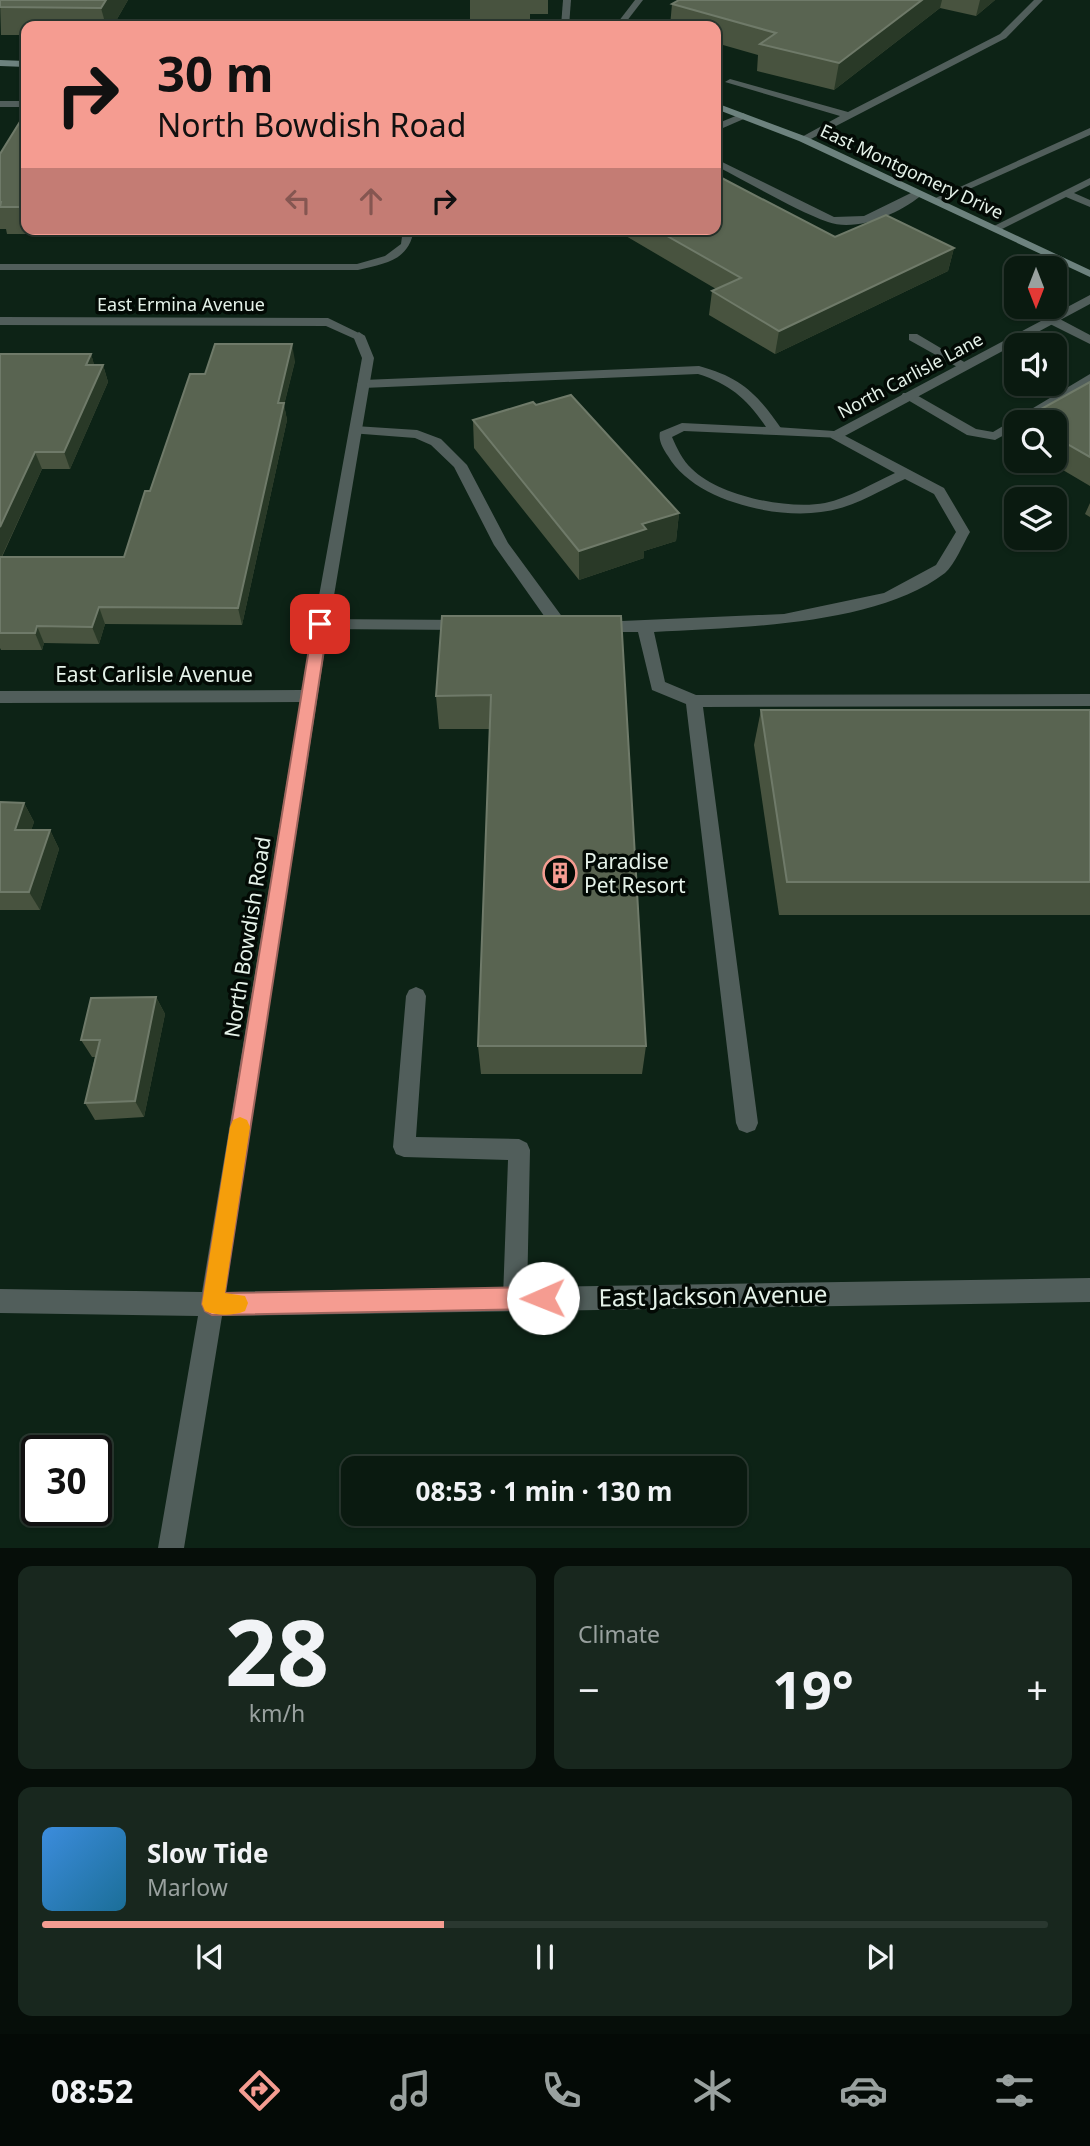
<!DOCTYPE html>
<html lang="en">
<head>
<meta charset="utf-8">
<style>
  body { margin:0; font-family:"Noto Sans",sans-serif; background:#18271e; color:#f1f3f6; height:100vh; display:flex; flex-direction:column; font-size:26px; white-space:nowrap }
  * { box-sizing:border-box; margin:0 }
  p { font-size:23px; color:#99a19f }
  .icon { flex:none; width:38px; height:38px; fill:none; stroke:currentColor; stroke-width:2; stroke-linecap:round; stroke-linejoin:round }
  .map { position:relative; height:1548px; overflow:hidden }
  .details { display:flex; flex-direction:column; gap:18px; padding:18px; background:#060e09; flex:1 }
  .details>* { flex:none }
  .guide { position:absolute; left:21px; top:21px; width:700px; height:214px; border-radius:14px; box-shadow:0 2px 5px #0004,0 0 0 2px #2a3830; background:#f59c91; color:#111; overflow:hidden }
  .needle { width:46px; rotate:180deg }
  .controls { position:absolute; left:1004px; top:256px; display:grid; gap:14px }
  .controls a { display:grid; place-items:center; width:63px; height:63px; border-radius:14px; background:#0a1a10; box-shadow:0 2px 5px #0004,0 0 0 2px #2a3830; font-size:35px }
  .speed { position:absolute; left:21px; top:1435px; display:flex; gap:14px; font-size:35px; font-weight:700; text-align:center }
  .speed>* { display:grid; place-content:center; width:91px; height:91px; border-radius:50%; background:#0a1a10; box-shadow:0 2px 5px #0004,0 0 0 2px #2a3830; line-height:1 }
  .speed .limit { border:4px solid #111; border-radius:10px; background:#fff; color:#111 }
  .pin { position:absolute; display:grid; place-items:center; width:60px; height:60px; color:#fff; margin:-30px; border-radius:14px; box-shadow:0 4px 10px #0006 }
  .me { position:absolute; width:77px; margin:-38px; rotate:269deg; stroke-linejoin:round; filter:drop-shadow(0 0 5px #0008) }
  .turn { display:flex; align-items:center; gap:24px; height:147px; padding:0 21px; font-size:32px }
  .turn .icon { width:91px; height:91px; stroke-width:2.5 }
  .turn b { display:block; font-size:49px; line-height:60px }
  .lanes { display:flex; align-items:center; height:66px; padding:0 21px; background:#0003; justify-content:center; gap:35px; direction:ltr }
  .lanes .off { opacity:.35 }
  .big { font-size:52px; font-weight:700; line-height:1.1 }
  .details .widget { flex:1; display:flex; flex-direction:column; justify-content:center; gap:10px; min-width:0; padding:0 24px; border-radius:14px; background:#18271e }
  .details .dial { align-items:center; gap:0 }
  .dial b { font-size:91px; line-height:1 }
  .song { display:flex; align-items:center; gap:21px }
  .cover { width:84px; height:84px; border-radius:10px; background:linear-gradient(135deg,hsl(210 70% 55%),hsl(200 70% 35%)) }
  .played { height:7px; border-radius:4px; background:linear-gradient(90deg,#f59c91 40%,#2a3830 40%) }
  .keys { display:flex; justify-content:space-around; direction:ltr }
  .heat { display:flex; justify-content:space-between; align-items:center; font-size:38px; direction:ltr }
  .details .tiles { flex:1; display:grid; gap:18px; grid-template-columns:1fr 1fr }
  .widget:last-child { grid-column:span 2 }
  .trip { position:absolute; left:341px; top:1456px; width:406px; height:70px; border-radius:14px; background:#0a1a10; box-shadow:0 2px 5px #0004,0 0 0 2px #2a3830; font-weight:700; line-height:70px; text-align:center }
  .tabs { display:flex; height:112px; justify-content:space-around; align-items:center; background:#040a06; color:#99a19f }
  .tabs .icon { width:49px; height:49px }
  .tabs .current { color:#f59c91 }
  .tabs b { font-size:32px; color:#f1f3f6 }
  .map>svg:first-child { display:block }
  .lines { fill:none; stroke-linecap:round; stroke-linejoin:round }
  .lane { fill:#515e5b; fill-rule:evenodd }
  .street { fill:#515e5b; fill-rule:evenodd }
  .secondary { fill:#6d827e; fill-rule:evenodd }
  .wall { fill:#48533f }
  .shaded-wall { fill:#293927 }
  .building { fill:#596451; stroke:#6f7a69; stroke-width:2 }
  .route { fill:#f59c91; stroke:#9f655e; stroke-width:2 }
  .slow { fill:#f59e0b }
  .labels { text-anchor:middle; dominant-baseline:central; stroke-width:7; stroke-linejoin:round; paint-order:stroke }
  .far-street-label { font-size:18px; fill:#e5f2e9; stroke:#030a05 }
  .street-label { font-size:21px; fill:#e5f2e9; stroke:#030a05 }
  .poi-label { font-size:21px; fill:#e5f2e9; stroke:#030a05; text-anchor:start }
  .near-street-label { font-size:24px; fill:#e5f2e9; stroke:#030a05 }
</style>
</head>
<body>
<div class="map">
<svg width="1090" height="1548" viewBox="0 0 1090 1548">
  <rect width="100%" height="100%" fill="#0d2316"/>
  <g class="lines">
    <!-- lane -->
    <g class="lane">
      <polygon points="563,0 571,0 569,26 561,26"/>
      <polygon points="635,0 643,0 623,26 615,26"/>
      <polygon points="1034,0 1043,0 1006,38 807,141 798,139 840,116 725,82 730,79 848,112 1000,34"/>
      <rect x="0" y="101" width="26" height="6"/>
      <polygon points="743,113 748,116 746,118 716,131 716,124"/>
      <polygon points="1090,128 1090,135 938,203 929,201"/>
      <path d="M716,159L834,217L864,216L915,191L924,193C903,212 857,233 828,222C794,210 750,183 716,166Z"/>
      <polygon points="1090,178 1090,185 1074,193 1090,200 1090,207 1066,197 998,231 988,229"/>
      <path d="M403,229H414C409,261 386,263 358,270H0V264H357L385,256L401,244Z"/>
      <polygon points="0,317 328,318 365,336 355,339 326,326 0,325"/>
      <polygon points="1048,317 1056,317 1090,335 1090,344 1048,323"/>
      <polygon points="909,334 917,334 971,366 961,369 909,340"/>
      <path d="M699,366C743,378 758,395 783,431L776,435L684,431L672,437C677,448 682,460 692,469C719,496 788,510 825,503C849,498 873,483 895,473L831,438L829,435L836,431L944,488L970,532C963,544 955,564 945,573C876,626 739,627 654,632L665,682L696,695L1090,694V706L703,707L758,1123L755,1130L747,1133L739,1130L736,1123L686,704L652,690L638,632H599L591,627L599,622L784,614L884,593L936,565L956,532L934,494L905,479C879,491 851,509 821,512C774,519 693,500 668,456C663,449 658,440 660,432L682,423L766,427C747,399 730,384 698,374L363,388L357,384L363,380Z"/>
      <polygon points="1090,374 1090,384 1028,422 1017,422 1017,428 995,440 967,435 901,396 903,393 913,393 976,429 993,432"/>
      <polygon points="355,426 417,430 441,439 467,465 508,543 566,622 568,626 566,630 554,630 494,545 454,467 431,445 415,438 350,433 350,427"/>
      <polygon points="320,619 466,620 474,625 466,630 320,629 312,624"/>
      <polygon points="416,987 423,990 426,996 416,1137 519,1139 527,1143 530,1150 527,1298 523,1306 515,1310 507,1306 503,1298 508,1160 404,1157 396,1154 393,1147 406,996 409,990"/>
    </g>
    <!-- street -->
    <g class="street">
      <polygon points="1090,295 1090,304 841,438 776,435 769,431 776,427 834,431"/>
      <polygon points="359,332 365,336 374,358 324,655 225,1292 1090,1278 1090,1302 222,1316 184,1548 158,1548 198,1316 0,1313 0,1289 202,1292 300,702 0,703 0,691 302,690 362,358 353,336"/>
    </g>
    <!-- secondary -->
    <g class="secondary">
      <polygon points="0,60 26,61 26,67 0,66"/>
      <polygon points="716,103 807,137 1090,270 1090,277 799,141 716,109"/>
    </g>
  </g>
  <!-- wall -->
  <g class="wall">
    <polygon points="0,0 128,0 113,26 26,26 26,35 1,35"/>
    <polygon points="470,0 548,0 548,14 530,14 530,25 470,24"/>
    <polygon points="679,0 995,0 976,16 940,8 834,90 757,71 758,55 716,43 716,26 670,26 672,4"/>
    <polygon points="26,112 26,229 149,229 147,234 7,234 6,229 0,229 0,154"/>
    <polygon points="614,229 716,229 835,237 954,248 948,271 775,354 709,315 712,291 716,289"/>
    <polygon points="0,354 91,354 94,365 103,365 108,382 70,469 42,469 2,557 124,557 150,491 205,374 295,361 284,405 287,420 242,625 105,624 99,644 44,643 42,650 1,650 0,648"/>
    <polygon points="1090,382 1090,486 1046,460 1055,460 1055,422 1022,422 1023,419"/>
    <polygon points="473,420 679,513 676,541 644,551 644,558 579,580 474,448"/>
    <polygon points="1090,503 1090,517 1085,514"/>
    <polygon points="621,616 646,1046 642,1074 481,1074 478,1046 490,729 439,729 436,696"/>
    <polygon points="761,710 1090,710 1090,915 779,915 754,745"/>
    <polygon points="0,802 24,803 34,822 31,830 50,830 59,849 40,910 0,910"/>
    <polygon points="156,997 165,1014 144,1117 95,1120 85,1103 95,1057 92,1057 81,1040"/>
  </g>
  <!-- shaded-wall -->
  <g class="shaded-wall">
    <polygon points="106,0 128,0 113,26 106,26 101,8"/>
    <polygon points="922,0 942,0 940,8 834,90 839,63"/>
    <polygon points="980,0 995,0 976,16"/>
    <polygon points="954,248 948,271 775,354 779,331"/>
    <polygon points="292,344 295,361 284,405 287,420 242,625 238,608 278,403"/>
    <polygon points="91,354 96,371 86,365"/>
    <polygon points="103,365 108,382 70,469 64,452"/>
    <polygon points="35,452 42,469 0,560 0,527"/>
    <polygon points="679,513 676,541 644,551 644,558 579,580 579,551 642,524"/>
    <polygon points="99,607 105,624 99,644 92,627"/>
    <polygon points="37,626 44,643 42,650 35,633"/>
    <polygon points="24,803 34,822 25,849 15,830"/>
    <polygon points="50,830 59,849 40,910 29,892"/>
    <polygon points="156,997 165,1014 144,1117 135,1101"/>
  </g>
  <!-- building -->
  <g class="building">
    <polygon points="0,0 106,0 101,8 0,7"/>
    <polygon points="679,0 922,0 839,63 760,44 776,33 672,4"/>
    <polygon points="26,112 26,207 0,207 1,202 0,202 0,154"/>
    <polygon points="716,175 835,237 886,215 954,248 779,331 712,291 741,278 655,229 716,229"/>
    <polygon points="215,344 292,344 278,403 284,403 238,608 99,607 92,627 37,626 35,633 0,633 0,557 124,557 145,491 150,491 190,374 205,374"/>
    <polygon points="0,354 91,354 86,365 103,365 64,452 35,452 0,527"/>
    <polygon points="1090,382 1090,457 1055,437 1055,422 1028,422 1023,419"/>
    <polygon points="571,395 679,513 642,524 646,529 579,551 473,420 533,402 536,405"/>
    <polygon points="442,616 621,616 646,1046 478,1046 491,695 436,696"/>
    <polygon points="761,710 1090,710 1090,882 787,882"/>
    <polygon points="0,802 24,803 15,830 50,830 29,892 0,892"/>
    <polygon points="156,997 135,1101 85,1103 100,1040 81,1040 91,998"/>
  </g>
  <!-- route -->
  <polygon class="route" points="320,619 328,624 225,1293 543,1287 550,1290 553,1298 550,1306 543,1309 212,1315 205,1311 202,1304 313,624"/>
  <!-- slow -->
  <path class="slow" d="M240,1117L247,1120L250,1127L225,1293L245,1296L248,1303L245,1311C233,1316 217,1316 205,1311L202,1304L230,1127L233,1120Z"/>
  <!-- icons -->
  <defs>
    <symbol id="building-ring" viewBox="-11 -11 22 22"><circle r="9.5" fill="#030a05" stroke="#f59c91" stroke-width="1.5"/><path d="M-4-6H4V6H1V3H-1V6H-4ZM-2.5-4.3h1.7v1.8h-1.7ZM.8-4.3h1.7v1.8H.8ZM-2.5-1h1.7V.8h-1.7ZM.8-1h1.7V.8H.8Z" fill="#f59c91"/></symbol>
  </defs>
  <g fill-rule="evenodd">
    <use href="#building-ring" x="541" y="854" width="38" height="38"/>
  </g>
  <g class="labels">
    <!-- far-street labels -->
    <g class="far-street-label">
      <text transform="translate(912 171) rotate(25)">East Montgomery Drive</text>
      <text x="181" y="304">East Ermina Avenue</text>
      <text transform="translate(910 375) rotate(-28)">North Carlisle Lane</text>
    </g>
    <!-- street labels -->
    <g class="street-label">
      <text x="154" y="674">East Carlisle Avenue</text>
      <text transform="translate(247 937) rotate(-81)">North Bowdish Road</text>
    </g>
    <!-- poi labels -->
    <g class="poi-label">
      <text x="584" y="861">Paradise<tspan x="584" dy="24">Pet Resort</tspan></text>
    </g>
    <!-- near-street labels -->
    <g class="near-street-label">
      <text transform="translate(713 1295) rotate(-1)">East Jackson Avenue</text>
    </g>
  </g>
</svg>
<div class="controls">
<a><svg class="needle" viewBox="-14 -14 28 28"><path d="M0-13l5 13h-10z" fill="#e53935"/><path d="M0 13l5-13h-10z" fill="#99a19f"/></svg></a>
<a><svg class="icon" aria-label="sound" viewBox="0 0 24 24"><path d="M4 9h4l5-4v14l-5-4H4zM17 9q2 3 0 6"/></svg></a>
<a><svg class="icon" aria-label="search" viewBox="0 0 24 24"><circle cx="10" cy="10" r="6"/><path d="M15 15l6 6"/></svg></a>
<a><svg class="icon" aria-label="layers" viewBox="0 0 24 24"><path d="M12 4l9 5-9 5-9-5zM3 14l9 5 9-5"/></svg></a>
</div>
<div class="speed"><div class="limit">30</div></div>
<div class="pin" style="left:320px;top:624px;background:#d93025"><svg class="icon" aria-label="arrive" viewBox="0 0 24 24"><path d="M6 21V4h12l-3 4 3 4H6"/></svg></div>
<svg class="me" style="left:543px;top:1298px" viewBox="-20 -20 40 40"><circle r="19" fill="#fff"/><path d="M0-13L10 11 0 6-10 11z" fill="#f59c91"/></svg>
<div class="trip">08:53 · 1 min · 130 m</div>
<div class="guide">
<div class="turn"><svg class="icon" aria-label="right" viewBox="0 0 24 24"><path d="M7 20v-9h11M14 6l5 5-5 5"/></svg><div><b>30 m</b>North Bowdish Road</div></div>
<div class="lanes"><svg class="icon off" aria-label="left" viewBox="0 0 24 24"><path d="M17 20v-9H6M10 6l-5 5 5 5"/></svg><svg class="icon off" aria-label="ahead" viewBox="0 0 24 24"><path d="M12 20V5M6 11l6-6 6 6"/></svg><svg class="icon" aria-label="right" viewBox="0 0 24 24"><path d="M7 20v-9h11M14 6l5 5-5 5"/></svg></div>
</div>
</div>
<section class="details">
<div class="tiles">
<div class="widget dial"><b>28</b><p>km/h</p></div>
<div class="widget"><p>Climate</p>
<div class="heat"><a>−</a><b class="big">19°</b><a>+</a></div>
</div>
<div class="widget">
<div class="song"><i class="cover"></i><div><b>Slow Tide</b><p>Marlow</p></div></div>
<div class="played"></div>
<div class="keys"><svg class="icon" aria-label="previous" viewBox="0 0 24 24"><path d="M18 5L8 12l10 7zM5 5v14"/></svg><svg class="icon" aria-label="pause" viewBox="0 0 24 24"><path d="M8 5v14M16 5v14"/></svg><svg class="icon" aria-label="next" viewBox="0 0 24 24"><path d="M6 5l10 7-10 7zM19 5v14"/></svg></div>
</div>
</div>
</section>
<nav class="tabs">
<b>08:52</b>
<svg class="icon current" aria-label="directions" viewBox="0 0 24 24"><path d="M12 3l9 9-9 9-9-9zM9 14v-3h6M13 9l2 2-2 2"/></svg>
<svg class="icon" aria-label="music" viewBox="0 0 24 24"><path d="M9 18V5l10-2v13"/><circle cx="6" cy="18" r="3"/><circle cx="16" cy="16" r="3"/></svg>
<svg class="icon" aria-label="phone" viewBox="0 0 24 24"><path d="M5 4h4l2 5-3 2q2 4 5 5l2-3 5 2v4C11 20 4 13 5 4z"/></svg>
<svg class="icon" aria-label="climate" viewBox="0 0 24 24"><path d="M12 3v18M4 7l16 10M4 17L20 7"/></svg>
<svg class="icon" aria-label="car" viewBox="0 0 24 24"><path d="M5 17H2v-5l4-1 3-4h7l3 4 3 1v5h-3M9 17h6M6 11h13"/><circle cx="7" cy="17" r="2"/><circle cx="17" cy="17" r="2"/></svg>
<svg class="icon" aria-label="filters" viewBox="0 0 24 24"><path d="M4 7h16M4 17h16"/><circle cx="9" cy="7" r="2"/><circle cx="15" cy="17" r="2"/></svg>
</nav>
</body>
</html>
